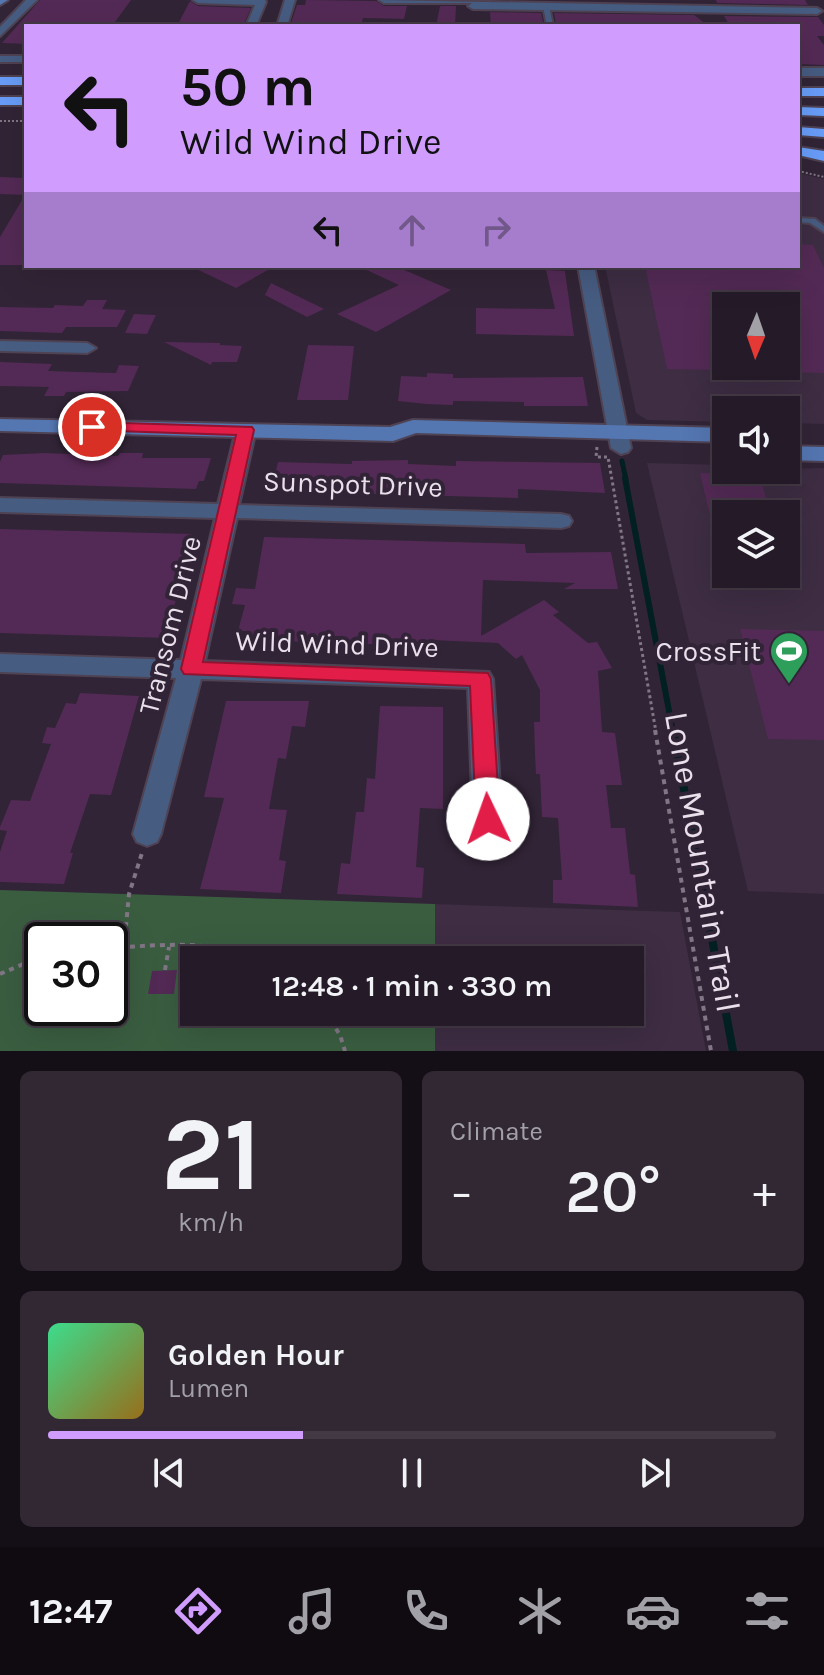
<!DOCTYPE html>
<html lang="en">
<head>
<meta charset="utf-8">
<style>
  body { margin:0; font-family:Karla,sans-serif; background:#312834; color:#f1f3f6; height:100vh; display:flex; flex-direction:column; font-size:30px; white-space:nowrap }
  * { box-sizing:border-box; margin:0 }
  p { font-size:26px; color:#a3a1a8 }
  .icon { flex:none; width:44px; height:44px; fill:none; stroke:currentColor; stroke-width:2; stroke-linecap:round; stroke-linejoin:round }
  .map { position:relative; height:1051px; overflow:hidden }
  .sheet { display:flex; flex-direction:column; gap:20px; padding:20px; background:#140f16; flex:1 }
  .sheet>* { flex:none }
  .guide { position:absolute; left:24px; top:24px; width:776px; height:244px; border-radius:0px; box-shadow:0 8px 32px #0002,0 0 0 2px #423945; background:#d09dff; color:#111; overflow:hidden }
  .needle { width:52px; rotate:182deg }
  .fabs { position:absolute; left:712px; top:292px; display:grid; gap:16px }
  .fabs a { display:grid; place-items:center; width:88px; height:88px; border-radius:0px; background:#251b28; box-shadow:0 8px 32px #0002,0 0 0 2px #423945; font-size:40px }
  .speed { position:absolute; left:24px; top:922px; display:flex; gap:16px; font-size:40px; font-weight:700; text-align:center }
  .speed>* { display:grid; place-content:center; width:104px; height:104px; border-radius:50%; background:#251b28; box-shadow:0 8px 32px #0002,0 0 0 2px #423945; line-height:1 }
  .speed .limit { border:4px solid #111; border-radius:12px; background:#fff; color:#111 }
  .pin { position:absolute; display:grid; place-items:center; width:68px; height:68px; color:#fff; margin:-34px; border:4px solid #fff; border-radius:50%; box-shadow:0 2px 8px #0007 }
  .me { position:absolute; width:88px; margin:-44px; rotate:357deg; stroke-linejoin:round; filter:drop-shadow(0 0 6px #0008) }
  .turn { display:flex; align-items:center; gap:28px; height:168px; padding:0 24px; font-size:36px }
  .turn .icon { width:104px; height:104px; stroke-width:2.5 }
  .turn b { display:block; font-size:56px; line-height:68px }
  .lanes { display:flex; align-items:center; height:76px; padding:0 24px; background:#0003; justify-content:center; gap:40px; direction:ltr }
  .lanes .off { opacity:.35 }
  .big { font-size:60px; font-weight:600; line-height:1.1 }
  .sheet .widget { flex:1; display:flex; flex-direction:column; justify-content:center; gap:12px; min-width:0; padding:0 28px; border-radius:12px; background:#312834 }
  .sheet .dial { align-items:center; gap:0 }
  .dial b { font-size:104px; line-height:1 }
  .song { display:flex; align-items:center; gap:24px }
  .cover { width:96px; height:96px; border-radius:12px; background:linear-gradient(135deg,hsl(150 70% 55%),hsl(40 70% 35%)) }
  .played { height:8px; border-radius:4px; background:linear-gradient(90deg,#d09dff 35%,#423945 35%) }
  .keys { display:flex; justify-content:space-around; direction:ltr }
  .heat { display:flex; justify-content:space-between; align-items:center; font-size:44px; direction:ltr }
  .sheet .tiles { flex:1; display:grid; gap:20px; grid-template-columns:1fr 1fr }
  .widget:last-child { grid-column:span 2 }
  .trip { position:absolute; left:180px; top:946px; width:464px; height:80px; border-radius:0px; background:#251b28; box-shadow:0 8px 32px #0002,0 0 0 2px #423945; font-weight:600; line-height:80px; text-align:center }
  .menu { display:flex; height:128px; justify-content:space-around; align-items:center; background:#0f0b10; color:#a3a1a8 }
  .menu .icon { width:56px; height:56px }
  .menu .current { color:#d09dff }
  .menu b { font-size:36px; color:#f1f3f6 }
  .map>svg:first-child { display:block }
  .built { fill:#3e2d43; fill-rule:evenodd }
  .green { fill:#3a5d40; fill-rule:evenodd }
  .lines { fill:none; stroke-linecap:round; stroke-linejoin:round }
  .stream-far2 { stroke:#021f22; stroke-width:5 }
  .stream-far1 { stroke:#021f22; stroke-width:6 }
  .stream { stroke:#021f22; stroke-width:8 }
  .building { fill:#532a55 }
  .lane-casing { stroke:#4e4253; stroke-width:4 }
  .street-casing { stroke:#4e4253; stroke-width:4 }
  .secondary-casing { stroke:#4e4253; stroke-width:4 }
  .highway-casing { stroke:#4e4253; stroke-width:4 }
  .path-far2 { stroke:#817685; stroke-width:2; stroke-dasharray:2 2; stroke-linecap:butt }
  .path-far1 { stroke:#817685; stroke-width:3; stroke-dasharray:3 3; stroke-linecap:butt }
  .path { stroke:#817685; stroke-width:4; stroke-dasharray:5 5; stroke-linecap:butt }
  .lane { fill:#465c81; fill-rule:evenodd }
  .street { fill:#465c81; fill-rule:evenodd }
  .secondary { fill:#5476b1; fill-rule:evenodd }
  .highway { fill:#689df9; fill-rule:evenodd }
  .route { fill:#e11d48; stroke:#92132f; stroke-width:2 }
  .labels { text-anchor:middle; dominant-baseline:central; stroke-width:8; stroke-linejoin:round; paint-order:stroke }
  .street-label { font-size:28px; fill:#e9e0ec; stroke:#312436 }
  .poi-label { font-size:28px; fill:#e9e0ec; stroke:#312436; text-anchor:end }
  .near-street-label { font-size:34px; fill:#e9e0ec; stroke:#312436 }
</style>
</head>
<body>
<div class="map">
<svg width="824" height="1051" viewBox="0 0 824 1051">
  <rect width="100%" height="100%" fill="#312436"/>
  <!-- built -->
  <g class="built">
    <path d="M798,173L824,179V424L786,423V410H726V422L647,420L636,413L605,266H798ZM726,306H786V366H726Z"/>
    <path d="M647,463L726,465V470L824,468V894L748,891ZM726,514H786V574H726Z"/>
    <polygon points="435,904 680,912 706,1051 435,1051 435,1012 630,1012 630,960 435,960"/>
  </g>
  <!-- green -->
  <path class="green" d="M0,890L435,904V960H194V1012H435V1051H0ZM42,940H110V1008H42Z"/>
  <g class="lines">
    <!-- stream-far2 -->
    <polyline class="stream-far2" points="622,461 626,480"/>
    <!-- stream-far1 -->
    <polyline class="stream-far1" points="625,478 673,732"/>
    <!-- stream -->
    <polyline class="stream" points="673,730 733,1051"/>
  </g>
  <!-- building -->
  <g class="building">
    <polygon points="40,0 131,0 112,26 26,26 26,44 2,43"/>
    <polygon points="306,0 376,1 384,6 407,6 404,19 363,18 361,26 290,26 297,5 305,5"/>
    <polygon points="716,0 805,0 808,5 717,3"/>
    <polygon points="190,1 198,6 251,8 243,26 177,26"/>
    <polygon points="440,6 456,6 455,26 436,26"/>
    <polygon points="490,12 541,13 544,26 491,26"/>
    <polygon points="554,13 694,15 706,24 556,26"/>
    <polygon points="724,16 818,17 824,25 824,36 817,36 824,45 824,65 798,64 798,26 730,26"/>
    <polygon points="0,177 26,178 26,265 0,265 0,237 25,195 0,194"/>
    <polygon points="798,244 813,245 824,268 824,373 786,372 786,306 726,306 726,370 667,369 645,266 798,266"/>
    <polygon points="190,266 275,266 236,288"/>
    <polygon points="358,266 395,266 451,290 376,332 337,314 399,285"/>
    <polygon points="546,270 565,271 574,336 476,334 476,308 555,309"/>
    <polygon points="271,283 324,309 307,317 265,295"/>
    <polygon points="87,300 107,300 102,309 126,310 117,327 66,327 62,333 0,331 0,307 53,308 55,305 83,306"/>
    <polygon points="134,314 156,315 147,334 125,333"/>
    <polygon points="164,342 220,343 220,345 242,346 237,362 212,362 211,365"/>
    <polygon points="308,345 354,346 348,400 297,400"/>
    <polygon points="0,362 52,364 48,371 79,372 116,373 119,365 139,366 128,391 66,392 64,396 44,396 49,387 0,386"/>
    <polygon points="427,373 453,374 453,378 583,377 588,406 524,406 524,402 453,401 453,405 426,404 398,401 401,376 427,377"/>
    <polygon points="44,453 118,456 120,453 143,453 142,458 211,458 204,481 199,481 196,489 0,483 0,462 3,455"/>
    <polygon points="408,460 408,464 456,466 456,461 600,463 605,493 518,489 518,498 271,491 278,462 352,464 352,461"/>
    <polygon points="700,473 759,474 771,514 726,514 726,525 712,524"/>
    <polygon points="0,529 193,534 166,638 0,633"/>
    <polygon points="264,537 525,544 526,553 611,552 618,589 564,589 575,583 483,580 481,636 544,600 559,612 553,615 588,643 597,642 612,668 598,671 602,732 615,733 622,785 606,785 611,828 625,828 630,874 635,875 638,907 553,903 553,880 562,880 558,818 542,817 540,774 536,774 535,754 534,722 540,722 540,690 522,655 516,659 498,643 432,640 432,646 245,640 247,631 238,631 245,605 232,604 236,588 255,589"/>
    <polygon points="740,629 824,631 824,740 768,739"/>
    <polygon points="80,693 139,696 111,795 90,794 70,853 73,853 64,884 0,882 0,852 7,831 0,830 0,827 11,800 30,801 51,744 42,743 47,727 55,728 66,703 76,704"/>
    <polygon points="226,701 309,701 305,727 292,726 286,759 278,758 269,809 287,810 279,860 286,861 281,893 200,889 224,798 204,797"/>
    <polygon points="380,706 443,707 443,809 420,808 416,867 424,868 422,898 337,894 341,863 350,864 356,812 364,812 367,778 375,779"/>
    <polygon points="177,970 174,994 148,994 152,971"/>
  </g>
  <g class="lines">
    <defs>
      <g id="lane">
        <polygon points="546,4 549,6 553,26 547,26 543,6"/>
        <polygon points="798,218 815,219 824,226 824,232 810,223 798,222"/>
      </g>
      <g id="street">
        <polygon points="26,0 37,0 0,36 0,27"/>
        <polygon points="193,0 265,0 266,2 256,26 246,26 255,5 198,3"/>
        <polygon points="285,0 295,0 287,26 277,26"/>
        <polygon points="379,0 817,8 822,11 817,14 473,9 468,6 472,3 384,3"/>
        <rect x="0" y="56" width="26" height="6"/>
        <rect x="798" y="68" width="26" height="8"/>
        <polygon points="578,266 594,266 631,448 628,452 621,454 611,448"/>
        <polygon points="0,341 87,343 96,348 87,353 0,351"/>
        <polygon points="246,424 256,430 239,505 561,514 569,516 572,521 569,526 561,528 237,518 205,661 489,672 493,679 504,847 499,856 489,859 479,856 474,847 468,688 201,679 161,834 157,842 147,846 137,842 133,834 176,678 0,672 0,654 181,660 215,518 0,512 0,498 218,504 236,430"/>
      </g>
      <g id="secondary">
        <polygon points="0,0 8,0 0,5"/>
        <polygon points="0,419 390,427 413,420 726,428 726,442 416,433 393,441 0,431"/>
        <polygon points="786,446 824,447 824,461 786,460"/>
      </g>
      <g id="highway">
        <rect x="0" y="77" width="26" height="8"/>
        <rect x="798" y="88" width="26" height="8"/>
        <rect x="0" y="97" width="26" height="8"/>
        <polygon points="798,107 824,108 824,116 798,115"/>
        <polygon points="798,127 824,129 824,137 798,135"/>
        <polygon points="798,147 824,151 824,161 798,155"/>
      </g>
    </defs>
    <!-- lane casing -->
    <use href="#lane" class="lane-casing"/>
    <!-- street casing -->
    <use href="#street" class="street-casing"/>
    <!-- secondary casing -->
    <use href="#secondary" class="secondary-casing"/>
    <!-- highway casing -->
    <use href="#highway" class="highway-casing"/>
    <!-- path-far2 -->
    <g class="path-far2">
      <polyline points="0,121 26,121"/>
      <polyline points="798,171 824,177"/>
    </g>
    <!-- path-far1 -->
    <polyline class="path-far1" points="597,447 596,457 608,457 656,732"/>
    <!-- path -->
    <g class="path">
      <polyline points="655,730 711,1051"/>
      <polyline points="124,947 129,894 142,853"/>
      <path d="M110,948C161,945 213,939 261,960"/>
      <polyline points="165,970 169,947"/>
      <polyline points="0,974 42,956"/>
      <polyline points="325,1012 340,1035 345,1051"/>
    </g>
    <!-- lane -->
    <use href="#lane" class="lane"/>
    <!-- street -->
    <use href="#street" class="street"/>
    <!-- secondary -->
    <use href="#secondary" class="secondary"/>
    <!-- highway -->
    <use href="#highway" class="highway"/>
  </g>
  <!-- route -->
  <polygon class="route" points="92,422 252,427 254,430 203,662 488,673 491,679 500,819 496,825 488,828 479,825 476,819 470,686 184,674 181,669 236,435 86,430 86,423"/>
  <!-- icons -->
  <defs>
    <symbol id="stadium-pin" viewBox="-11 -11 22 30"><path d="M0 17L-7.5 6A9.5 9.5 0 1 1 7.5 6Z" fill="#2e9e5b" stroke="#312436"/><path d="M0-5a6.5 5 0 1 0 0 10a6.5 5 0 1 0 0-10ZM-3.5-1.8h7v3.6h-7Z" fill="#fff"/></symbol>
  </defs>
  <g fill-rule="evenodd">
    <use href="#stadium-pin" x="767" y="629" width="44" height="60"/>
  </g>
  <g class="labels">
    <!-- street labels -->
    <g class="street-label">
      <text transform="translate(353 484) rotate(2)">Sunspot Drive</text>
      <text transform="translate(170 625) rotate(-76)">Transom Drive</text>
      <text transform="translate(337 644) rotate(2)">Wild Wind Drive</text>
    </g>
    <!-- poi labels -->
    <g class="poi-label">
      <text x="761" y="651">CrossFit</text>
    </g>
    <!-- near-street labels -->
    <g class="near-street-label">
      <text transform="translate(702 862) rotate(80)">Lone Mountain Trail</text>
    </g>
  </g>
</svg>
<div class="fabs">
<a><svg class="needle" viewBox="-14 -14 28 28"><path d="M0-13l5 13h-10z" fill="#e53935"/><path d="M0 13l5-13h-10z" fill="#a3a1a8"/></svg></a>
<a><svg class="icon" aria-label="sound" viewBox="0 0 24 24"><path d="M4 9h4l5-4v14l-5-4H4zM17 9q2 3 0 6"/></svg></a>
<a><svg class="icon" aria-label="layers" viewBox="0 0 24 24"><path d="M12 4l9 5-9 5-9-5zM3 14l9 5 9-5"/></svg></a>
</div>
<div class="speed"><div class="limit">30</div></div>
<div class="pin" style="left:92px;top:427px;background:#d93025"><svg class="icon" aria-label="arrive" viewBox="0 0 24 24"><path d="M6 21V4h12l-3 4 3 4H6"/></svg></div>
<svg class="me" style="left:488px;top:819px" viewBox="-20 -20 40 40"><circle r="19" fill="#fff"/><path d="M0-13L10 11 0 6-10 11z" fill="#e11d48"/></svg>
<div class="trip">12:48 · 1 min · 330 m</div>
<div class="guide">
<div class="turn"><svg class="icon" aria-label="left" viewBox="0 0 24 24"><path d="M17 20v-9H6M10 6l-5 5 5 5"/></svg><div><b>50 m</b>Wild Wind Drive</div></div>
<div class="lanes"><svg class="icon" aria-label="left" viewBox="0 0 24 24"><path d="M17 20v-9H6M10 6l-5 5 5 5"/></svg><svg class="icon off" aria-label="ahead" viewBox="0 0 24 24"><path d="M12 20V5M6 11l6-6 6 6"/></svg><svg class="icon off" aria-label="right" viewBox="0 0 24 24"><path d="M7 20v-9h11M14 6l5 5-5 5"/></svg></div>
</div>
</div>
<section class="sheet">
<div class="tiles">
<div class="widget dial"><b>21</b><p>km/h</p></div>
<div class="widget"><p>Climate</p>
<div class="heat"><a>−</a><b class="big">20°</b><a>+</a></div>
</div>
<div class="widget">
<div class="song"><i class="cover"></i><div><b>Golden Hour</b><p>Lumen</p></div></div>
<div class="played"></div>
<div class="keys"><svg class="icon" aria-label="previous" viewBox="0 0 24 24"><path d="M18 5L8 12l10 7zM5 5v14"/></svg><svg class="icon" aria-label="pause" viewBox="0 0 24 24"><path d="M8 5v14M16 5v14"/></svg><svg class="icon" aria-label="next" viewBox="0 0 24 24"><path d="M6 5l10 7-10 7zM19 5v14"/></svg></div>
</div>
</div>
</section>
<nav class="menu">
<b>12:47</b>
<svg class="icon current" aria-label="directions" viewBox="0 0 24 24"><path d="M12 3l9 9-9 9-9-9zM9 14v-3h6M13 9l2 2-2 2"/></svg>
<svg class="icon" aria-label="music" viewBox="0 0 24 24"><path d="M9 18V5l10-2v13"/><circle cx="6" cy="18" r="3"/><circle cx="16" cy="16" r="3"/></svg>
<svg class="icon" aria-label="phone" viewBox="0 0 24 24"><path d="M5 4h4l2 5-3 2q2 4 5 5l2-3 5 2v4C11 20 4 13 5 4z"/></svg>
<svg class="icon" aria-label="climate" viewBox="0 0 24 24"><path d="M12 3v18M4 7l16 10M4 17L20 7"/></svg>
<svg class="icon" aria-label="car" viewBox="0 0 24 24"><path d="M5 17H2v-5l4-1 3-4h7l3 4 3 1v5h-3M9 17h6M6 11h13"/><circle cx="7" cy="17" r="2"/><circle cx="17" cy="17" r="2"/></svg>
<svg class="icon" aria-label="filters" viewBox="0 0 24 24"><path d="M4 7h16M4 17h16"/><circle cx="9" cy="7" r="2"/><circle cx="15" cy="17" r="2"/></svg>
</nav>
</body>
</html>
